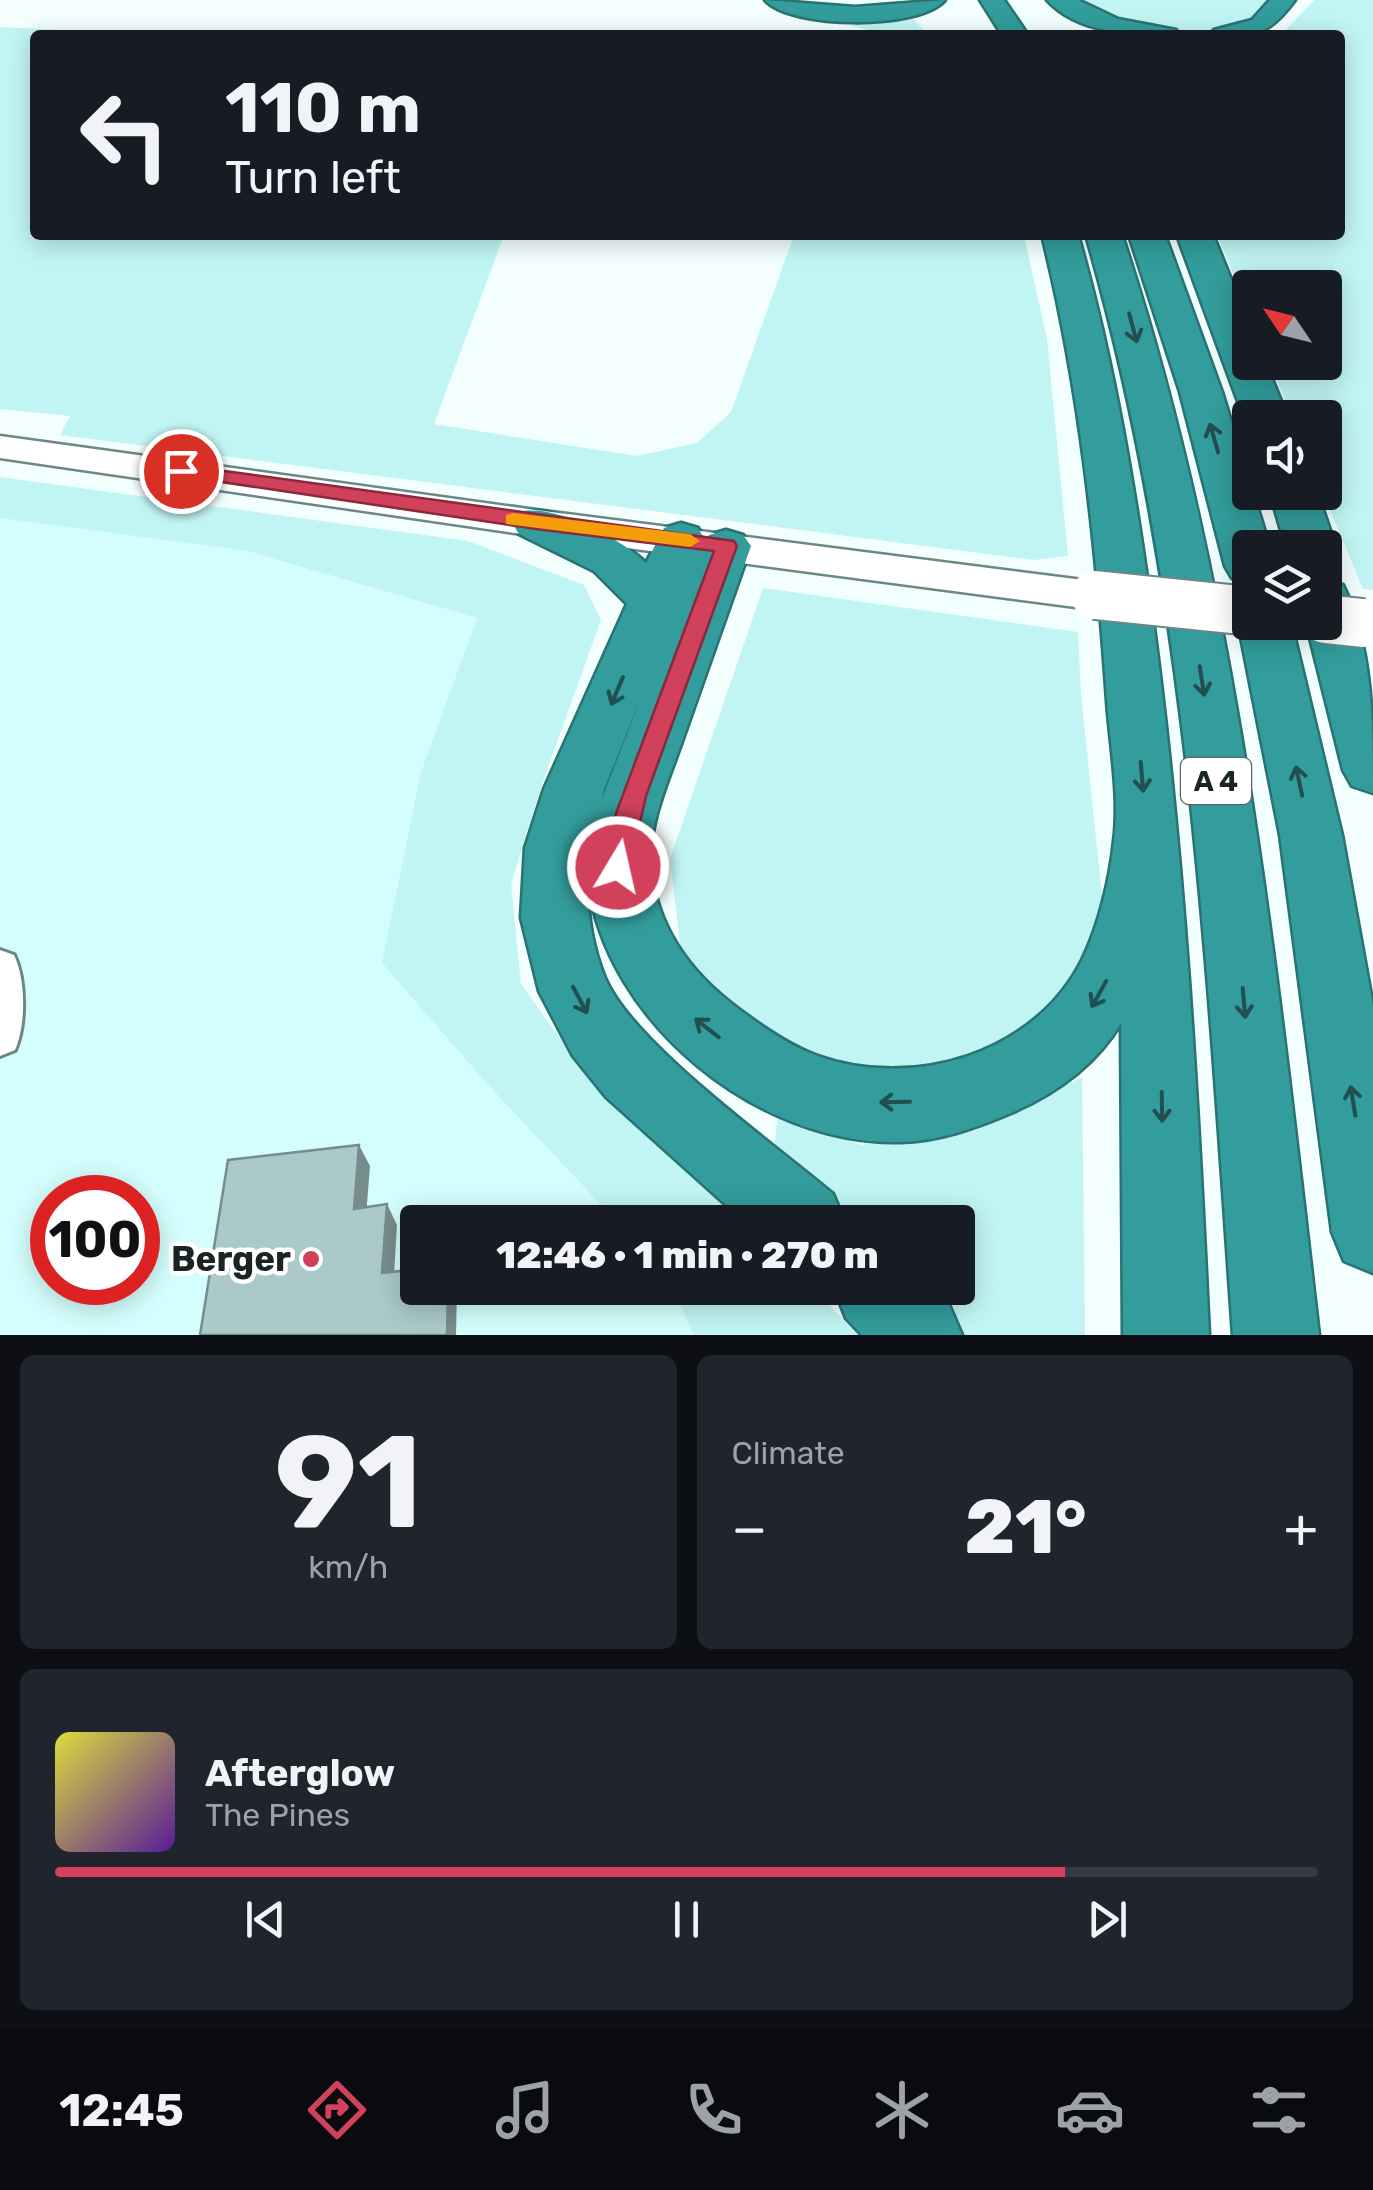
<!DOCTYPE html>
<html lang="en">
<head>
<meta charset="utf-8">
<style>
  body { margin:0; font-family:Rubik,sans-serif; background:#20242c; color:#f1f3f6; height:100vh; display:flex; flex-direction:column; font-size:38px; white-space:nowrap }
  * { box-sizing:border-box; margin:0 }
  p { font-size:32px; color:#9ea1a6 }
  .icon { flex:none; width:55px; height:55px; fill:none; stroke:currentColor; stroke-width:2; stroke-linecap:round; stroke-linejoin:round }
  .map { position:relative; height:1335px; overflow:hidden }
  .panel { display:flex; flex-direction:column; gap:20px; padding:20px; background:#0d0f14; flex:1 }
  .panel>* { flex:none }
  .hud { position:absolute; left:30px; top:30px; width:1315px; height:210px; border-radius:10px; box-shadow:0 5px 25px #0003; background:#171b24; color:#f1f3f6; overflow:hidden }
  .needle { width:65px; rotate:305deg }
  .fabs { position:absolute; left:1232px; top:270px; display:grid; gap:20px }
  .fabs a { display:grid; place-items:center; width:110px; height:110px; border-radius:10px; background:#171b24; box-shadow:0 5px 25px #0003; font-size:50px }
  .speed { position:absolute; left:30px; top:1175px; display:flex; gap:20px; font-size:50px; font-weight:700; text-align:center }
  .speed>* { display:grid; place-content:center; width:130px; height:130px; border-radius:50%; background:#171b24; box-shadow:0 5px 25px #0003; line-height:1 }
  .speed .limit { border:15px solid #d22; background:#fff; color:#111 }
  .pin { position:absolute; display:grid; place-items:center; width:85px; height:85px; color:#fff; margin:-42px; border:5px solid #fff; border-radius:50%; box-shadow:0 2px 10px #0007 }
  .me { position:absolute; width:110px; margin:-55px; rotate:9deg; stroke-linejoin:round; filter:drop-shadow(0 0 8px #0008) }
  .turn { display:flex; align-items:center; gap:35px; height:210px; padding:0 30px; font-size:45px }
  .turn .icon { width:130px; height:130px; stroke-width:2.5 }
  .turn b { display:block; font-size:70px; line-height:85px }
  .big { font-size:75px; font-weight:800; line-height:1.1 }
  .panel .widget { flex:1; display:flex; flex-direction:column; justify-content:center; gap:15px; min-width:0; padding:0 35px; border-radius:15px; background:#20242c }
  .panel .dial { align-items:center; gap:0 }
  .dial b { font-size:130px; line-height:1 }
  .song { display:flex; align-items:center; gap:30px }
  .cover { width:120px; height:120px; border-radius:15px; background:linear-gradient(135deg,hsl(60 70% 55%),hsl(270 70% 35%)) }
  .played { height:10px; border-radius:5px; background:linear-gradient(90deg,#d1415b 80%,#363941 80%) }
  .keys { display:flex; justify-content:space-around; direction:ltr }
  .heat { display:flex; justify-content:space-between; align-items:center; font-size:55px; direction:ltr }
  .panel .tiles { flex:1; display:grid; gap:20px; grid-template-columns:1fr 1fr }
  .widget:last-child { grid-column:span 2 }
  .trip { position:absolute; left:400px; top:1205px; width:575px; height:100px; border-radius:10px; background:#171b24; box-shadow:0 5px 25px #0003; font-weight:800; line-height:100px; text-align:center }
  .tabs { display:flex; height:160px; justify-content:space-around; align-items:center; background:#090b0e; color:#9ea1a6 }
  .tabs .icon { width:70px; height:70px }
  .tabs .active { color:#d1415b }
  .tabs b { font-size:45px; color:#f1f3f6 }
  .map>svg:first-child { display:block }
  .built { fill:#d4fefd; fill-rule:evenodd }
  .green { fill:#c1f5f3 }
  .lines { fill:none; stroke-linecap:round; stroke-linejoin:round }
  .minor-casing { stroke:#6b8887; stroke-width:6 }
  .secondary-casing { stroke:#6b8887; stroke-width:5 }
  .motorway-casing { stroke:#297372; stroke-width:5 }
  .minor { fill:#fff; fill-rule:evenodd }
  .secondary { fill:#fff; fill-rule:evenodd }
  .motorway { fill:#329d9c; fill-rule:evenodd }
  .secondary-bridge-far1-casing { stroke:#6b8887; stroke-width:41; stroke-linecap:butt }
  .secondary-bridge-casing { stroke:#6b8887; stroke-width:52; stroke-linecap:butt }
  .secondary-bridge-far1 { stroke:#fff; stroke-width:38 }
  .secondary-bridge { stroke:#fff; stroke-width:48 }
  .shaded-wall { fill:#778d8c }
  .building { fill:#aac9c8; stroke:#778d8c; stroke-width:2.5 }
  .oneway { stroke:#224f4f }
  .route { fill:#d1415b; stroke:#882a3b; stroke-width:2.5 }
  .slow { fill:#f59e0b }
  .poi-dot { fill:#d1415b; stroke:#fff; stroke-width:4 }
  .labels { text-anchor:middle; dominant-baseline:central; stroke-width:9; stroke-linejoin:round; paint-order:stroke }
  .shield { fill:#fff; stroke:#5e6666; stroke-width:2.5 }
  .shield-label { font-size:28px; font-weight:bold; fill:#192525 }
  .near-poi-label { font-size:35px; font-weight:bold; fill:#192525; stroke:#fff; text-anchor:end }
</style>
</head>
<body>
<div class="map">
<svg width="1373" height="1335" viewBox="0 0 1373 1335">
  <rect width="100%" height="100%" fill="#f2fffe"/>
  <!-- built -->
  <path class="built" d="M0,518L247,551L477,618L421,772L488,1085L617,1222H418V1288H672L694,1335H0ZM52,1198H138V1282H52Z"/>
  <!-- green -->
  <g class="green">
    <path d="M1072,0H1273L1247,28C1179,41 1132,31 1072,0Z"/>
    <polygon points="1314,0 1373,0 1373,590 1363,589 1323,493 1325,418 1292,417 1270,363 1325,362 1325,288 1250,288 1250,315 1217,235 1340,235 1340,35 1281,35"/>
    <polygon points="828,16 912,18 924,30 920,35 886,35 827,19"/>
    <polygon points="0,27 171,35 35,35 35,235 504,235 434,424 637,456 697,443 731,412 794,235 1024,235 1047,339 1068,556 1034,560 60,435 70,416 0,409"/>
    <polygon points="0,477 468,541 584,585 601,620 543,781 511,884 521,984 590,1079 749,1222 617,1222 488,1085 382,963 421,772 477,618 247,551 0,518"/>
    <polygon points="763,588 1078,632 1081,694 1104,915 1062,1002 974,1058 903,1074 827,1064 742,1017 681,952 670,859"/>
    <polygon points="1082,1077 1085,1335 947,1335 908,1288 958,1288 958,1222 847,1222 773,1156 778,1116 861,1145 974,1131"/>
    <polygon points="672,1288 812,1288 859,1335 694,1335"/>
  </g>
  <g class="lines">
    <defs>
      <path id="minor" d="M0,950L14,955C26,980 26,1025 15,1050L0,1056Z"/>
      <polygon id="secondary" points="0,436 536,510 1091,581 1106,585 1112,595 1106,605 1091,609 536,536 0,458"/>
      <g id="motorway">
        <path d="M765,0L855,7L945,0C919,30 791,29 765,0Z"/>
        <polygon points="980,0 1004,0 1028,35 1002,35"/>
        <path d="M1047,0H1078L1118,19L1176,30L1180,35C1136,35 1079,35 1047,0Z"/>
        <path d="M1270,0H1295C1267,38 1255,35 1210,35L1214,30L1252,20Z"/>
        <path d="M1042,235H1078C1115,364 1136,495 1154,627C1185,862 1198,1098 1209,1335H1123L1121,1023C1096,1065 1055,1094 1011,1113C976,1128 939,1141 901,1142C759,1146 605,1022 588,880C587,914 592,946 605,978C632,1043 775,1145 833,1194L845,1222H745L606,1097L573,1056L539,991L521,918L525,848L544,789L627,604L594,571L519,534L512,523L519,512C554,503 620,538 646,563L664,528L681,523L698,528L705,540L709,535L726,530L743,535L751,546C729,608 707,671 685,733C671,775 647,823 651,868C657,929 692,975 740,1010C764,1028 790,1046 818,1056C913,1090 1035,1054 1082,960C1099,926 1110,879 1114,841C1120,796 1110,745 1107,701C1096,544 1080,387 1042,235ZM645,688L603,796L602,797L604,789Z"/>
        <path d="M1086,235H1122C1239,588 1276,967 1319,1335H1233C1207,968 1189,590 1086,235Z"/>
        <polygon points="1129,235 1165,235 1222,392 1270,548 1250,548 1250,583 1232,578 1225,566 1180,392"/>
        <polygon points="1177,235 1213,235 1250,326 1250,362 1265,362 1288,418 1250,418 1250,426 1244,418"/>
        <polygon points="1270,492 1317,492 1336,548 1328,559 1325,560 1325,548 1286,548"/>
        <path d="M1325,579L1343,585C1373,647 1373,724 1373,793L1352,786L1343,770L1306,622H1325Z"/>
        <polygon points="1250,608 1250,622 1291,622 1342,835 1373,1006 1373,1273 1344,1261 1332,1232 1280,835 1238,622"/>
        <polygon points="834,1288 933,1288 949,1305 962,1335 862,1335 846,1318"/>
      </g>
    </defs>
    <!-- minor casing -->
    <use href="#minor" class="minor-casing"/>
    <!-- secondary casing -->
    <use href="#secondary" class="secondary-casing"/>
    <!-- motorway casing -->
    <use href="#motorway" class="motorway-casing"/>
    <!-- minor -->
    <use href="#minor" class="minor"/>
    <!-- secondary -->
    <use href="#secondary" class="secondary"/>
    <!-- motorway -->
    <use href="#motorway" class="motorway"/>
    <defs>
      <polyline id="secondary-bridge-far1" points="1091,595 1120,598"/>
      <g id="secondary-bridge">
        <polyline points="1095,595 1250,611"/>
        <polyline points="1325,619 1363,623"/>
      </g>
    </defs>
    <!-- secondary-bridge-far1 casing -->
    <use href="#secondary-bridge-far1" class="secondary-bridge-far1-casing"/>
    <!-- secondary-bridge casing -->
    <use href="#secondary-bridge" class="secondary-bridge-casing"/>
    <!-- secondary-bridge-far1 -->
    <use href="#secondary-bridge-far1" class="secondary-bridge-far1"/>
    <!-- secondary-bridge -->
    <use href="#secondary-bridge" class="secondary-bridge"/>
  </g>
  <!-- shaded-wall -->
  <g class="shaded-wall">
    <polygon points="359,1145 370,1166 365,1229 354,1209"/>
    <polygon points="387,1204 397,1225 393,1292 382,1273"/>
    <polygon points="448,1288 457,1288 456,1335 447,1335"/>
  </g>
  <!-- building -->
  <polygon class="building" points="359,1145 354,1209 387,1204 382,1273 418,1269 418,1288 448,1288 447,1335 200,1335 228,1160"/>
  <!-- one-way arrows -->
  <defs><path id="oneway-shaft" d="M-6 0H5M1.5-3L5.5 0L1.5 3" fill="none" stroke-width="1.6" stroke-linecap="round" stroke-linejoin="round" transform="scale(2.5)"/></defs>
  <g class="oneway">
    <use href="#oneway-shaft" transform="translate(1133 328) rotate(75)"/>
    <use href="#oneway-shaft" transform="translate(1214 438) rotate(-106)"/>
    <use href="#oneway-shaft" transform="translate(1202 681) rotate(81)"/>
    <use href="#oneway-shaft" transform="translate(617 691) rotate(113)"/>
    <use href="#oneway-shaft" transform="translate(1142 777) rotate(85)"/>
    <use href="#oneway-shaft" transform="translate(1299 781) rotate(-102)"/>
    <use href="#oneway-shaft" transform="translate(1099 994) rotate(119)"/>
    <use href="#oneway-shaft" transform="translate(580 1000) rotate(62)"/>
    <use href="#oneway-shaft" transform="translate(1244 1003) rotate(85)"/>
    <use href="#oneway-shaft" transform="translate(707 1028) rotate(-142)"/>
    <use href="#oneway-shaft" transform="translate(1353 1101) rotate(-99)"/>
    <use href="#oneway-shaft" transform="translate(895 1102) rotate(179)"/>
    <use href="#oneway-shaft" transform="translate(1162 1107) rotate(89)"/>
  </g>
  <!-- route -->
  <polygon class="route" points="181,465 734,541 737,546 646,796 628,875 618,878 609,875 605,867 609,832 714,551 536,529 175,475 172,471"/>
  <!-- slow -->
  <polygon class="slow" points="513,513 690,534 700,541 690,547 506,524 506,515"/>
  <!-- markers -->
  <circle class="poi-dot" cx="311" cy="1259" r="10"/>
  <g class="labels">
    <!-- shield labels -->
    <rect class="shield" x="1181" y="758" width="70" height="46" rx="8"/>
    <g class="shield-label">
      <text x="1216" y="781">A 4</text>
    </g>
    <!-- near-poi labels -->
    <g class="near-poi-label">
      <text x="291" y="1259">Berger</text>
    </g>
  </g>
</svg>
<div class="fabs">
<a><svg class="needle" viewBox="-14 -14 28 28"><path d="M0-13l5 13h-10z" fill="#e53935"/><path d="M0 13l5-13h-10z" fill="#9ea1a6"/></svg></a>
<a><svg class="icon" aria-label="sound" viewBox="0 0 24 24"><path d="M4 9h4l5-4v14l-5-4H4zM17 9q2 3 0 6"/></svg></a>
<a><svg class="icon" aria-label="layers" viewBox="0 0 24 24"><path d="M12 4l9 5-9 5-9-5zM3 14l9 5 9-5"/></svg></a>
</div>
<div class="speed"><div class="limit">100</div></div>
<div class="pin" style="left:181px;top:471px;background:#d93025"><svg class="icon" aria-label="arrive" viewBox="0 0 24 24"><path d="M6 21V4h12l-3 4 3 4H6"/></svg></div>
<svg class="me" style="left:618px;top:867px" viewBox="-20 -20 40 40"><circle r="17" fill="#d1415b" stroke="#fff" stroke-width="3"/><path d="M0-11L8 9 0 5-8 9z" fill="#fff"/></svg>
<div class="trip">12:46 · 1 min · 270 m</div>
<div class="hud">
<div class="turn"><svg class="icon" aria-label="left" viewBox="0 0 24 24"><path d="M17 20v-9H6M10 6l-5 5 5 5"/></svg><div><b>110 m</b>Turn left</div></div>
</div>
</div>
<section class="panel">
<div class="tiles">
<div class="widget dial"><b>91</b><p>km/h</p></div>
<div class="widget"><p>Climate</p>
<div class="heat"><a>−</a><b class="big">21°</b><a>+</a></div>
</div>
<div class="widget">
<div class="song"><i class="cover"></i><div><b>Afterglow</b><p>The Pines</p></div></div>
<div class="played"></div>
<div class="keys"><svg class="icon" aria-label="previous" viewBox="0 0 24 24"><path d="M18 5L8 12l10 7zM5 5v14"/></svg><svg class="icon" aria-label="pause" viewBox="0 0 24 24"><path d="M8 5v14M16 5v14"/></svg><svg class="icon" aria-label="next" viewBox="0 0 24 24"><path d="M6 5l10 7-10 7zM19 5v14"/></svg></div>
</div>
</div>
</section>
<nav class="tabs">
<b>12:45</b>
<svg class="icon active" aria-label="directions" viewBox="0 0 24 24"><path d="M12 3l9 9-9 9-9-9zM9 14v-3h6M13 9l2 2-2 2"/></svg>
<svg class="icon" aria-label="music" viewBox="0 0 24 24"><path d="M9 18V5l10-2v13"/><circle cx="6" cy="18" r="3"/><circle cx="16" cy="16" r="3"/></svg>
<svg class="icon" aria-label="phone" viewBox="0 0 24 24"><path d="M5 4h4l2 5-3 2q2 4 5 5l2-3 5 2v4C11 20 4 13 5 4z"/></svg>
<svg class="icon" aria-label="climate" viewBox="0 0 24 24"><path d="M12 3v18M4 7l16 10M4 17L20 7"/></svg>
<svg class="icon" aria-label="car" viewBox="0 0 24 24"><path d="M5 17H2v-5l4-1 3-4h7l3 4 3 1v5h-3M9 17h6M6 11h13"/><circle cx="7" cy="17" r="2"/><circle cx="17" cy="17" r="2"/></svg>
<svg class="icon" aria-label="filters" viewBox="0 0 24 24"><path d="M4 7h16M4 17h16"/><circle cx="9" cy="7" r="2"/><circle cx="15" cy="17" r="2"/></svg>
</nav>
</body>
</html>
